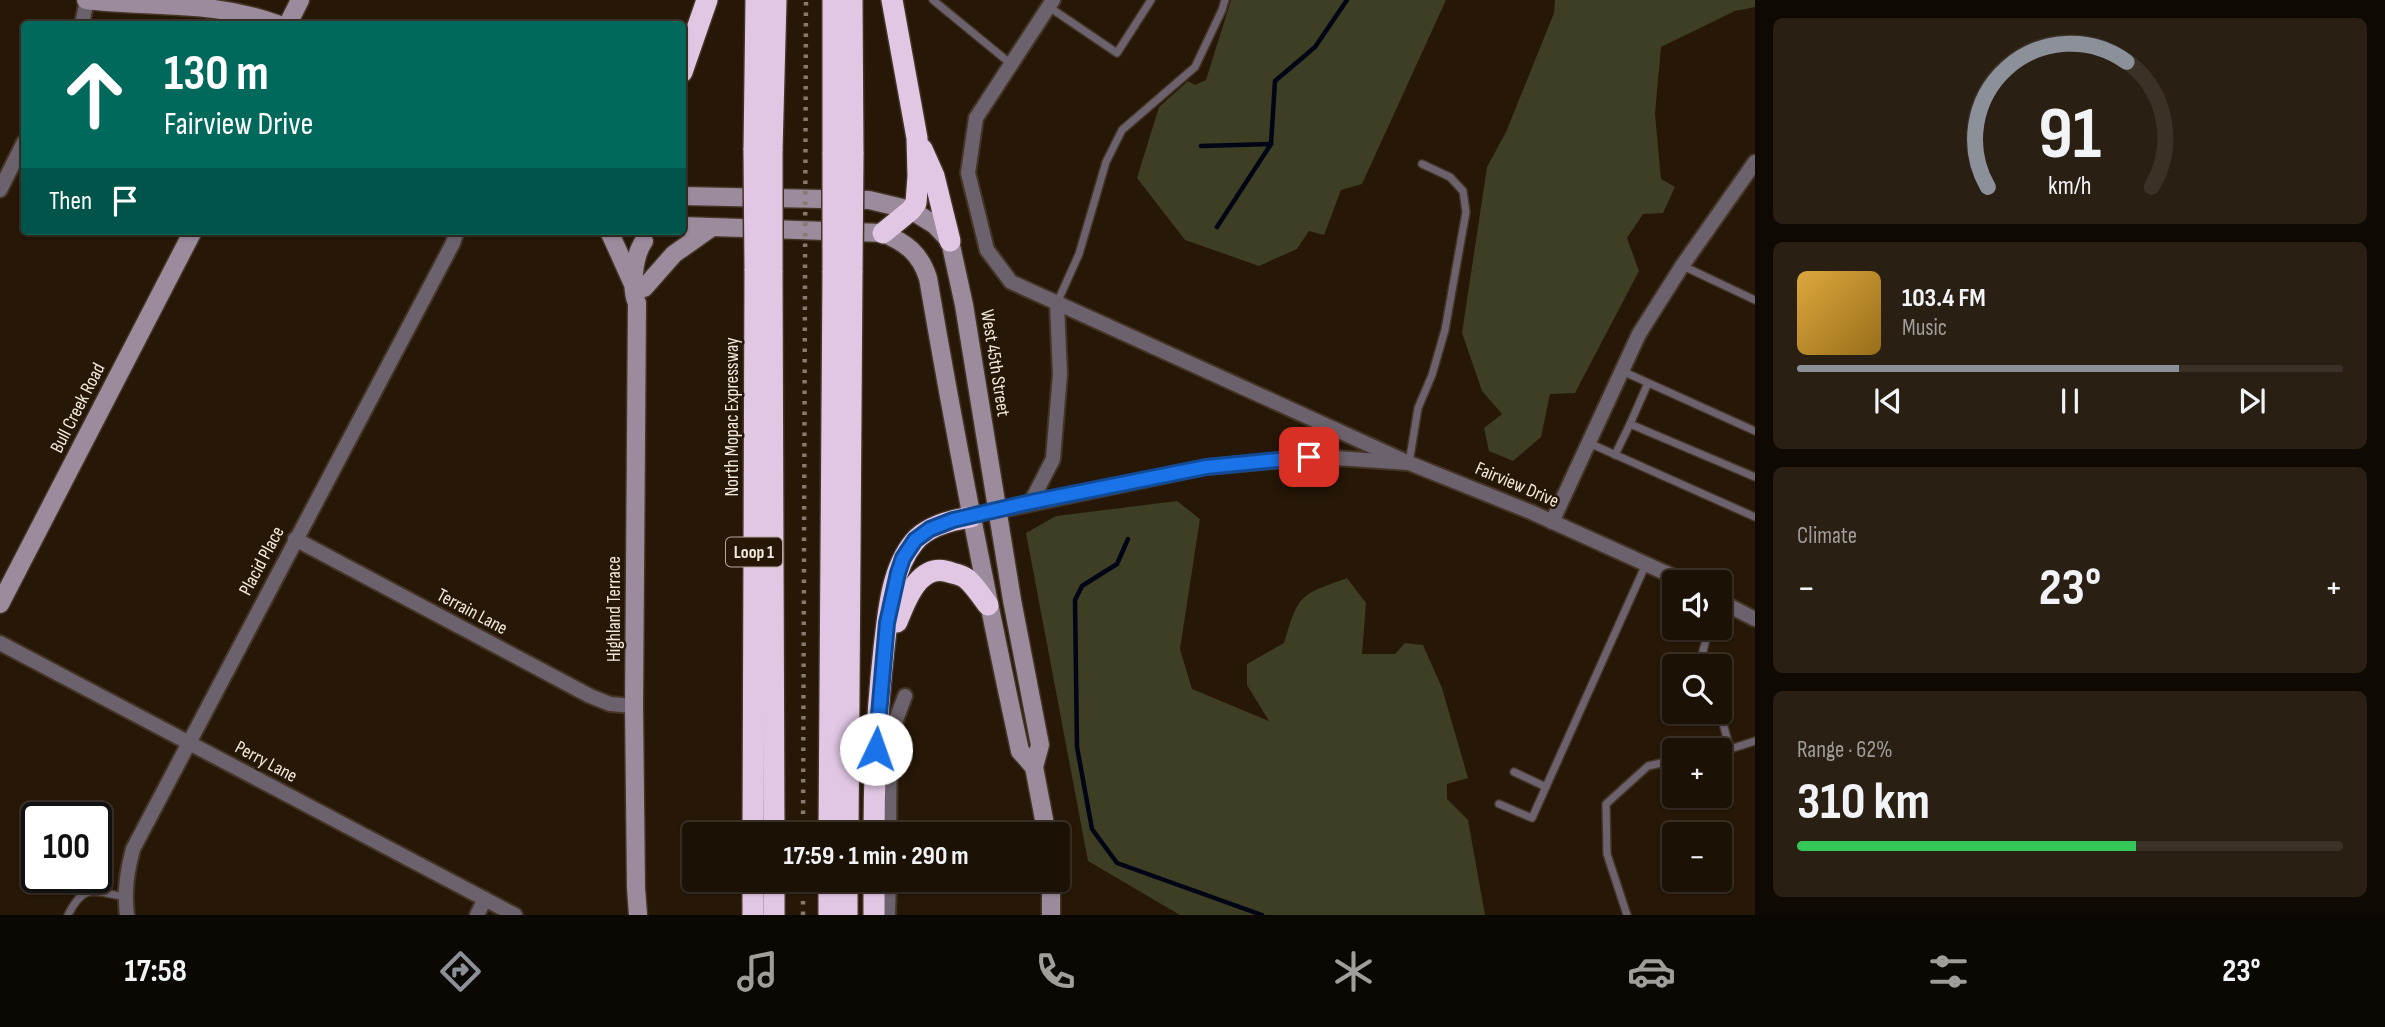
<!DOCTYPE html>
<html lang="en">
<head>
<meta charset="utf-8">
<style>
  body { margin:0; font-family:"Sofia Sans Condensed",sans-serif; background:#291f13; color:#f1f3f6; height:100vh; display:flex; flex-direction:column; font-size:26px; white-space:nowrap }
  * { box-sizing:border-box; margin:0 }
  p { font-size:23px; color:#a09d9a }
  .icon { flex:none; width:38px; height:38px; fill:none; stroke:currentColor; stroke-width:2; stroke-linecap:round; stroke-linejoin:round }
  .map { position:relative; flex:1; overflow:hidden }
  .sheet { display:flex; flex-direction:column; gap:18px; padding:18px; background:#0f0903; width:630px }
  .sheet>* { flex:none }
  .banner { position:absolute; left:21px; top:21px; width:665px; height:214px; border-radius:7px; box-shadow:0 2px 5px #0004,0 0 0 2px #3a3127; background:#00695c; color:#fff; overflow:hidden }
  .fabs { position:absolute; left:1662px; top:570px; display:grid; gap:14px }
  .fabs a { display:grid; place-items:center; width:70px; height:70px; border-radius:7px; background:#1c1105; box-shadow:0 2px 5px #0004,0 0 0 2px #3a3127; font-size:35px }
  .speed { position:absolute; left:21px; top:802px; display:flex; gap:14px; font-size:35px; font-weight:700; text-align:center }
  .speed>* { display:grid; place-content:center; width:91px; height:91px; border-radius:50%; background:#1c1105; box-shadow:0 2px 5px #0004,0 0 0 2px #3a3127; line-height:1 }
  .speed .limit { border:4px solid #111; border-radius:10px; background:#fff; color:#111 }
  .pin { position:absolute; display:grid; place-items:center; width:60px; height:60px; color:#fff; margin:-30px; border-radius:14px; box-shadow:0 4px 10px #0006 }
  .me { position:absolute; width:77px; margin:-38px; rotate:3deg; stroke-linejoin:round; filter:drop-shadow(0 0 5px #0008) }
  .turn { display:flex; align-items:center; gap:24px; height:147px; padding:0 28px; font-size:32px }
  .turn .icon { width:91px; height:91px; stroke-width:2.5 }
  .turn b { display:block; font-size:49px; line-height:60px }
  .then { display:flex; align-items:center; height:66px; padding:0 28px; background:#0003; gap:14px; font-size:26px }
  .big { font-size:52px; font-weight:700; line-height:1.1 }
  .sheet .tile { flex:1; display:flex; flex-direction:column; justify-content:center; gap:10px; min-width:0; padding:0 24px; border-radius:10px; background:#291f13 }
  .sheet .dial { align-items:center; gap:0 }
  .dial svg { height:182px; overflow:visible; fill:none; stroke:#3a3127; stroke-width:7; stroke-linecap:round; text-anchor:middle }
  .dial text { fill:#f1f3f6; stroke:none }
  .song { display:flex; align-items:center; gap:21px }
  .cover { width:84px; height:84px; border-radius:10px; background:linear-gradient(135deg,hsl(40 70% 55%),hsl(40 70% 35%)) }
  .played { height:7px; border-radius:4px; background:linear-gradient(90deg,#8c9099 70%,#3a3127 70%) }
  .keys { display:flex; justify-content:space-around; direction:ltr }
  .heat { display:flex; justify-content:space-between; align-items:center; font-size:38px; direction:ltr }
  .charge { height:10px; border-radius:5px; background:linear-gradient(90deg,#34c759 62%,#3a3127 0) }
  .trip { position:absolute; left:682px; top:822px; width:388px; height:70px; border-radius:7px; background:#1c1105; box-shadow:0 2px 5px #0004,0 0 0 2px #3a3127; font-weight:700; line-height:70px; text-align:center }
  .menu { display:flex; height:112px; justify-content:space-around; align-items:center; background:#0b0702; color:#a09d9a }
  .menu .icon { width:49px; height:49px }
  .menu .current { color:#8c9099 }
  .menu b { font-size:32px; color:#f1f3f6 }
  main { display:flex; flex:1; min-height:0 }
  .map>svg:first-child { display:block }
  .green { fill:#3d3e23 }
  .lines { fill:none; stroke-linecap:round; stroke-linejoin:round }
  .stream { stroke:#000516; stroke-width:4.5 }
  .lane-casing { stroke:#433425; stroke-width:10 }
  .street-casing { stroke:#433425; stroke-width:18 }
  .secondary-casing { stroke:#433425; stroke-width:21 }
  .highway-casing { stroke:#433425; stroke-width:24 }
  .lane { stroke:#6c626d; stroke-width:7 }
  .street { stroke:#6c626d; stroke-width:14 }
  .secondary { stroke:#9b8b9d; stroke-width:18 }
  .highway { stroke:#e1c7e4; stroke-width:21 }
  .rail { stroke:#877a6c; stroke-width:4.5; stroke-dasharray:3.5 7; stroke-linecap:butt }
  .highway-bridge-casing { stroke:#433425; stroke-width:24; stroke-linecap:butt }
  .highway-bridge { stroke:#e1c7e4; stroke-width:21 }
  .route-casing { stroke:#114b97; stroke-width:18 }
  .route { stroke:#1a73e8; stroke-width:12 }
  .labels { text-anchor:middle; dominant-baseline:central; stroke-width:5; stroke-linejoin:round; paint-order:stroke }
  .shield { fill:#261707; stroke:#b5a99d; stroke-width:2 }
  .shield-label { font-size:18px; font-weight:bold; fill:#f2e8dd }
  .street-label { font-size:19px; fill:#f2e8dd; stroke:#261707 }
</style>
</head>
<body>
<main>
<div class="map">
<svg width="1755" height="915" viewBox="0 0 1755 915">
  <rect width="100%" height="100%" fill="#261707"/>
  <!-- green -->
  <g class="green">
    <polygon points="1231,0 1446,0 1362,184 1341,190 1324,235 1309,231 1297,249 1259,266 1185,240 1137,178 1159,107 1188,81 1195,85 1206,80"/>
    <polygon points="1555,0 1755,0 1755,7 1735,11 1661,47 1655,114 1661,179 1675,187 1663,213 1643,214 1627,238 1639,271 1575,393 1550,394 1541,437 1513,461 1489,451 1484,428 1502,414 1482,391 1462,333 1487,167 1506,132 1554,13"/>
    <path d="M1177,501L1200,519L1180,649L1192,689L1269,721L1247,685V664L1284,643C1299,594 1298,596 1347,578L1366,603L1362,654H1395L1405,643L1423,645L1442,688L1468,778L1447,784V799L1468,820L1485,915H1180L1088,861L1026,533L1056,516Z"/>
  </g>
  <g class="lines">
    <!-- stream -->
    <g class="stream">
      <polyline points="1201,146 1271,144"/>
      <polyline points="1217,227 1271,144 1275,81 1315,47 1347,0"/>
      <polyline points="1128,539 1117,564 1082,586 1075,600 1077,747 1092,829 1117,863 1262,915"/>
    </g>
    <defs>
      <g id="lane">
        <polyline points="933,0 1011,64"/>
        <polyline points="1049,7 1117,53 1151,0"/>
        <polyline points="1683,266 1755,300"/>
        <polyline points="1057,303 1079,254 1106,162 1122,130 1195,67 1222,10 1225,0"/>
        <polyline points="1622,371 1755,431"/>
        <polyline points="1648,383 1630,424 1755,477"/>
        <polyline points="1589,443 1755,517"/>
        <polyline points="1615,455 1630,424"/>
        <polyline points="1409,463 1418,408 1432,375 1445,330 1466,212 1463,191 1450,177 1422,164"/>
        <polyline points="1705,667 1703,651 1709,628"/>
        <polyline points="1720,712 1730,749 1755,741"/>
        <polyline points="1514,772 1546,787"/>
        <polyline points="1499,804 1532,818 1646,564"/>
        <path d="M68,915C84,883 93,891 125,897"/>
        <polyline points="1627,915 1607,854 1606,804 1648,766 1675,760"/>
      </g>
      <g id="street">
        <polyline points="1053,0 976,118 968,173 987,250 1011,282 1409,463"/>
        <polyline points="82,24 87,0"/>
        <polyline points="0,190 24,142"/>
        <polyline points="1322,457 1409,463 1531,512 1688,583"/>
        <polyline points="1031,502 1053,459 1060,374 1057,304"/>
        <polyline points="997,511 1206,467 1309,458"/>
        <polyline points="1552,522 1639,334 1682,266 1755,162"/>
        <polyline points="295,539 590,696 610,704 634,706"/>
        <polyline points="1720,601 1755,619"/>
        <polyline points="0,643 515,915"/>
        <polyline points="889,835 890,736 905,696"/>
        <path d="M127,915C124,891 127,872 133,849L453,243L457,231"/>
        <polyline points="477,915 485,899"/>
        <polyline points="888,915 889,880"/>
      </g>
      <g id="secondary">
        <path d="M86,0C155,8 211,0 277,24"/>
        <polyline points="288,24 300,0"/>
        <polyline points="682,196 869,200 911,210 935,225 950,241 964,305 1012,600 1040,745 1034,767"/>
        <path d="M682,226L883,233C906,243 920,253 928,278C955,436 986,594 1020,751L1034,767L1047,835"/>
        <polyline points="609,231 632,282"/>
        <polyline points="644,288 674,254 711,228"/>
        <polyline points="0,604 193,231"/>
        <path d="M638,915L636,888L634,706L637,303C630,288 634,255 644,241"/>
        <polyline points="1051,915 1051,880"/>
      </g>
      <g id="highway">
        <polyline points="852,0 853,154"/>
        <polyline points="682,72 707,0"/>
        <polyline points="922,149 934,176 950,241"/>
        <polyline points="754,150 756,0"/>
        <polyline points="772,151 776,0"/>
        <polyline points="833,154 833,0"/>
        <polyline points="883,233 911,210 916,203 918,176 917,138 892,0"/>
        <polyline points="772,271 774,835"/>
        <path d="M897,622C906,599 920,560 952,573C957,574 963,576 967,579C975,586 982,597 988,605"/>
        <polyline points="753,835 755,269"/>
        <polyline points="829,835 833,271"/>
        <polyline points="848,835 852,271"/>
        <path d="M874,835C874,772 877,711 884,648C888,614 891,570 914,542C927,526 952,520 971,517"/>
        <polyline points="774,880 774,915"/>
        <polyline points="753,915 753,880"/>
        <polyline points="829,915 829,880"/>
        <polyline points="847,915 847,880"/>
        <polyline points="874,915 874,880"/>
      </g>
    </defs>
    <!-- lane casing -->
    <use href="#lane" class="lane-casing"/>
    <!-- street casing -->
    <use href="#street" class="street-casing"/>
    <!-- secondary casing -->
    <use href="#secondary" class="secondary-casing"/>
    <!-- highway casing -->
    <use href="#highway" class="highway-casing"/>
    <!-- lane -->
    <use href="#lane" class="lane"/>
    <!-- street -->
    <use href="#street" class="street"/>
    <!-- secondary -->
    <use href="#secondary" class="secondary"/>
    <!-- highway -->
    <use href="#highway" class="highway"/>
    <!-- rail -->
    <g class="rail">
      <polyline points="803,835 806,0"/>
      <polyline points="803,915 803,880"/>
    </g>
    <defs>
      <g id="highway-bridge">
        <polyline points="754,150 755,269"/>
        <polyline points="772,151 772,271"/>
        <polyline points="833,271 833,154"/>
        <polyline points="852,271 853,154"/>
      </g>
    </defs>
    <!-- highway-bridge casing -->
    <use href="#highway-bridge" class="highway-bridge-casing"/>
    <!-- highway-bridge -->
    <use href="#highway-bridge" class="highway-bridge"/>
  </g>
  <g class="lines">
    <defs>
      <polyline id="route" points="876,749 887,623 898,573 903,558 915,540 930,529 953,520 1031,502 1206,467 1309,457"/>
    </defs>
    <!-- route casing -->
    <use href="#route" class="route-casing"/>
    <!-- route -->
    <use href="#route" class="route"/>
  </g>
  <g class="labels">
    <!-- shield labels -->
    <rect class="shield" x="726" y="537.5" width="56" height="29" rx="5"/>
    <g class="shield-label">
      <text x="754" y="552">Loop 1</text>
    </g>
    <!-- street labels -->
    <g class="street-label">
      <text transform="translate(995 363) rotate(81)">West 45th Street</text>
      <text transform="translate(78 408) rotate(-63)">Bull Creek Road</text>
      <text transform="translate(732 417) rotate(-90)">North Mopac Expressway</text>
      <text transform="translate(1517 485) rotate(23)">Fairview Drive</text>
      <text transform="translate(262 561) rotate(-62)">Placid Place</text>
      <text transform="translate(614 609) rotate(-90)">Highland Terrace</text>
      <text transform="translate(472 612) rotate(28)">Terrain Lane</text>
      <text transform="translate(266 762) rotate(28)">Perry Lane</text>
    </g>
  </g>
</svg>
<div class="fabs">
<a><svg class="icon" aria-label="sound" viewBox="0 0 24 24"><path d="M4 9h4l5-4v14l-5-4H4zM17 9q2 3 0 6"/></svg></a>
<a><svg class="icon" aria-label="search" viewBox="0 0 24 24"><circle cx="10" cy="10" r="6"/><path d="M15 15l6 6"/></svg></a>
<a>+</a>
<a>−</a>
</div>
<div class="speed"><div class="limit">100</div></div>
<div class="pin" style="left:1309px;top:457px;background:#d93025"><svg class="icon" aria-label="arrive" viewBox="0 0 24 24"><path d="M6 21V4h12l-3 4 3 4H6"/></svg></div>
<svg class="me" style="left:876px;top:749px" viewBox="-20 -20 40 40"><circle r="19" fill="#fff"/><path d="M0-13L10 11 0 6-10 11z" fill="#1a73e8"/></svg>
<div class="trip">17:59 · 1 min · 290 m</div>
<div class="banner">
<div class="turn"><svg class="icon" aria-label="ahead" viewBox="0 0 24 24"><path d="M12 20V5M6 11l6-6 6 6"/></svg><div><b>130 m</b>Fairview Drive</div></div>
<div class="then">Then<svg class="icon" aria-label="arrive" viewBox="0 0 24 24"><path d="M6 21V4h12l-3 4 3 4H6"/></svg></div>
</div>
</div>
<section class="sheet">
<div class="tile dial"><svg viewBox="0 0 100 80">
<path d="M14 69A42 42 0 1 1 86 69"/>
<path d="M14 69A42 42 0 0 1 75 14" stroke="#8c9099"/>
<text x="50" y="56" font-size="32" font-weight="700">91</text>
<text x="50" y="72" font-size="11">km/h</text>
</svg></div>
<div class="tile">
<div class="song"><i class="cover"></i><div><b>103.4 FM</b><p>Music</p></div></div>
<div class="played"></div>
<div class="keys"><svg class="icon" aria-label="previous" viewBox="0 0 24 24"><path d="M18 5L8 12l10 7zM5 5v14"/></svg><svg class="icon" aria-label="pause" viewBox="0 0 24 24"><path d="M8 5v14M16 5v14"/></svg><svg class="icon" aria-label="next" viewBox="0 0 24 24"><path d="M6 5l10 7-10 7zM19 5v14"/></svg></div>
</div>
<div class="tile"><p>Climate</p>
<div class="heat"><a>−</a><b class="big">23°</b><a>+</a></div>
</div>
<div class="tile"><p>Range · 62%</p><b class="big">310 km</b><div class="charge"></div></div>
</section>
</main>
<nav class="menu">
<b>17:58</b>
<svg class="icon current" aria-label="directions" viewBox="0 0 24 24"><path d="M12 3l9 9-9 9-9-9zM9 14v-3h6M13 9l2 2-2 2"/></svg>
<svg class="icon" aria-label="music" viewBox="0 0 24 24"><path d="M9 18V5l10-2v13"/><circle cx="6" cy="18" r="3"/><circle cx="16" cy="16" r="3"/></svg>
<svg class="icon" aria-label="phone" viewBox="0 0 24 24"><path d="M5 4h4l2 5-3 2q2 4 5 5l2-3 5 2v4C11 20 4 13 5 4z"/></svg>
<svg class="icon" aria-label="climate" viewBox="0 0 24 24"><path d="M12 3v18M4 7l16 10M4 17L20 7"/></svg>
<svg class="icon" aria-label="car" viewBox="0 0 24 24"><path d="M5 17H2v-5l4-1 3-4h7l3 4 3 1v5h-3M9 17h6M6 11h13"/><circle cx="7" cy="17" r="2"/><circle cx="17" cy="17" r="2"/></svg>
<svg class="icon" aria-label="filters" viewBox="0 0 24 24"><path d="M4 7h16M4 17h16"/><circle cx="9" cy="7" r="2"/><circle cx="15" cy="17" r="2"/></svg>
<b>23°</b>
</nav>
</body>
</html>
